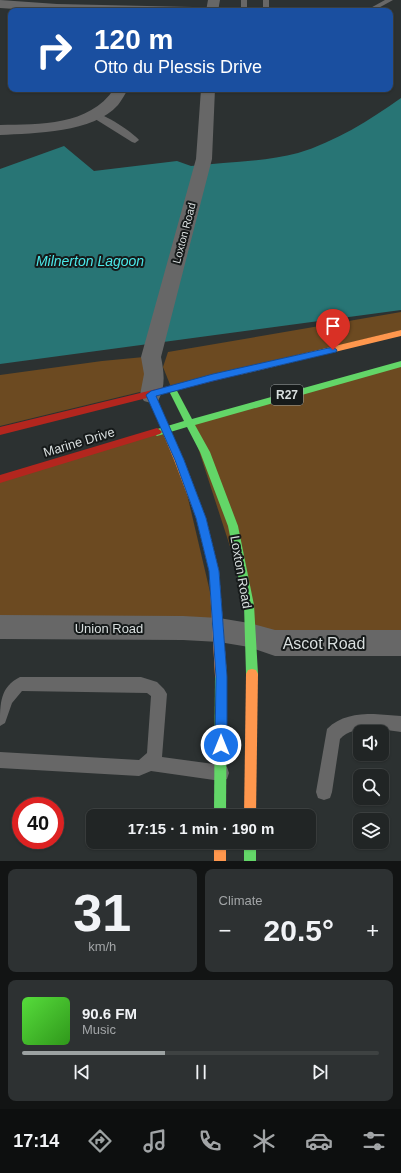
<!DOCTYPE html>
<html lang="en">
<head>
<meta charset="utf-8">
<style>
  body { margin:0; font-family:Arial,sans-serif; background:#2d3132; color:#f1f3f6; height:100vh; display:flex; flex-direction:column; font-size:15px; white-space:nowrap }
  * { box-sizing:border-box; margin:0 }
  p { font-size:13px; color:#a2a5a7 }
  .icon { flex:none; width:22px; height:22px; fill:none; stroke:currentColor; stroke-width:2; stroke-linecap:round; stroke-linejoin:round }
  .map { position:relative; height:861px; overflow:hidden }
  .drawer { display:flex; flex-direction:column; gap:8px; padding:8px; background:#121414; flex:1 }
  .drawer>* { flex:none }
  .top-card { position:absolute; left:8px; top:8px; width:385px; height:84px; border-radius:8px; box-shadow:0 1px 3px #0004,0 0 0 1px #3e4242; background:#1a4fa0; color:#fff; overflow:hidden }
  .buttons { position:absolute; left:353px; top:725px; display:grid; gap:8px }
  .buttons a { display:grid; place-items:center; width:36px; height:36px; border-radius:8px; background:#212525; box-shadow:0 1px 3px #0004,0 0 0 1px #3e4242; font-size:20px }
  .speed { position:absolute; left:12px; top:797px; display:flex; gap:8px; font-size:20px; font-weight:700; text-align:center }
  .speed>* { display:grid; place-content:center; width:52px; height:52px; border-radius:50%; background:#212525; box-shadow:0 1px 3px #0004,0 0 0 1px #3e4242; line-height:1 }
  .speed .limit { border:6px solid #d22; background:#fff; color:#111 }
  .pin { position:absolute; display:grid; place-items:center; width:34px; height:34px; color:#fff; margin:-41px -17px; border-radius:50% 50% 50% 0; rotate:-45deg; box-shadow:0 0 4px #0007 }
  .pin .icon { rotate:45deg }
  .me { position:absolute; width:44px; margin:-22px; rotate:0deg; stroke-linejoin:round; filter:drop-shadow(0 0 3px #0008) }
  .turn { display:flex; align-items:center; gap:14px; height:84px; padding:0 20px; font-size:18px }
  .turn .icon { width:52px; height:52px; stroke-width:2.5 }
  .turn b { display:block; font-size:28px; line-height:34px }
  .big { font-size:30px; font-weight:700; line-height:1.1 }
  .drawer .widget { flex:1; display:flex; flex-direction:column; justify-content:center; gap:6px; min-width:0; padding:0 14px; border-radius:8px; background:#2d3132 }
  .drawer .dial { align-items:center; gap:0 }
  .dial b { font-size:52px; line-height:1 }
  .song { display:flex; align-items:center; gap:12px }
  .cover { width:48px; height:48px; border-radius:6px; background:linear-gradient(135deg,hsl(110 70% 55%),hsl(110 70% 35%)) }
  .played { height:4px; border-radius:2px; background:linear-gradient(90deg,#9ca2a2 40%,#3e4242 40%) }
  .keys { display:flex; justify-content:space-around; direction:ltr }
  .heat { display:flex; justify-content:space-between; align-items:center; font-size:22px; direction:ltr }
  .drawer .tiles { flex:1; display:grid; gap:8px; grid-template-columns:1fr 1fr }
  .widget:last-child { grid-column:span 2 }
  .trip { position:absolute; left:86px; top:809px; width:230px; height:40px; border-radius:8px; background:#212525; box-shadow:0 1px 3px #0004,0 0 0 1px #3e4242; font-weight:700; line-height:40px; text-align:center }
  .tab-bar { display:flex; height:64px; justify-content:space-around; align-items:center; background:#0d0f0f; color:#a2a5a7 }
  .tab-bar .icon { width:28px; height:28px }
  .tab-bar .selected { color:#9ca2a2 }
  .tab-bar b { font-size:18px; color:#f1f3f6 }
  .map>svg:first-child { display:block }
  .green { fill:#6c4a21 }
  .water { fill:#287575 }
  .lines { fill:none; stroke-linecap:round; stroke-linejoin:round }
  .lane { fill:#676767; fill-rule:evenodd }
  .street { fill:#676767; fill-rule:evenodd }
  .fast { fill:#63d668; fill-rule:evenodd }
  .slow { fill:#ff974d; fill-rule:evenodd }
  .jam { fill:#b3261e; fill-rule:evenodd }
  .route { fill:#1a73e8; stroke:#114b97 }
  .labels { text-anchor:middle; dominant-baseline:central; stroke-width:4; stroke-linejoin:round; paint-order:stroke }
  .far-street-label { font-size:11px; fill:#d9dfdf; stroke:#161a1a }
  .shield { fill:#161a1a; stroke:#9ea4a4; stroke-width:1 }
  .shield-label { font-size:12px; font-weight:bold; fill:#d9dfdf }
  .street-label { font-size:13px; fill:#d9dfdf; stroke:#161a1a }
  .water-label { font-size:14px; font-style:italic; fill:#4be8e9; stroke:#161a1a }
  .near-street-label { font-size:16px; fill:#d9dfdf; stroke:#161a1a }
</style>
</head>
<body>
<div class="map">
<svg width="401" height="861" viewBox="0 0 401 861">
  <rect width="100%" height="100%" fill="#2c3131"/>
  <!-- green -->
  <g class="green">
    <polygon points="401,312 401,330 171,387 163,367 168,352"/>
    <polygon points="144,357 144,391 0,426 0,375 102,361"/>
    <polygon points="401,364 401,643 249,635 249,605 190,423"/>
    <polygon points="165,430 179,460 219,630 0,627 0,479"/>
  </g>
  <!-- water -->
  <path class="water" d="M401,98V310L0,364V169L64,146L94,171L177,161L191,166C226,162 264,162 298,153C335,142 370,120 401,98Z"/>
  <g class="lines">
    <!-- lane -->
    <g class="lane">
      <rect x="241" y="0" width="6" height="11"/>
      <rect x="263" y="0" width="6" height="11"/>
      <polygon points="385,0 393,0 373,11 365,11"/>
      <path d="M92,113C101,111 133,133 139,140L135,143L132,142L92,117Z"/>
      <path d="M20,677H141L157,682L164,689L167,694L162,757L221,765L227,767L229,773L227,779L221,781L151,771L139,776L0,768V752L139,760L147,753L151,696L147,693L22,691L12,703L5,723L0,726C0,703 0,687 20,677Z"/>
      <path d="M374,714L401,716V732C383,730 354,724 340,739L332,792L330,798L324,800L318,798L316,792L327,729C340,716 356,714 374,714Z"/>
    </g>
    <!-- street -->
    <g class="street">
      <polygon points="0,0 57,4 193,7 199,11 46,11 0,8"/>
      <polygon points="208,0 220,0 218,11 206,11"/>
      <path d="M114,89H128C125,94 122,100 118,105C93,133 35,133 0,135V125C40,124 89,126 114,89Z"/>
      <path d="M201,89H215L212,159L161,357C164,372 166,387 158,401L151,403L144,401L140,395L144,374L141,357L196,159Z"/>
      <polygon points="0,615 183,616 219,618 249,623 275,630 401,630 401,656 275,656 249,647 219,642 183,640 0,639"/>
    </g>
    <!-- fast -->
    <g class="fast">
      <polygon points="401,361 401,367 195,425 210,452 238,526 254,605 258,674 256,678 252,679 248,678 246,674 244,605 228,526 200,452 187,427 157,436 154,434 152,432 154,430 184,421 168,389 169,387 175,387 192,419"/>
      <polygon points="221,671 225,672 227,676 226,816 214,816 215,676 217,672"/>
      <rect x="244" y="842" width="12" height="19"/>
    </g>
    <!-- slow -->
    <g class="slow">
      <polygon points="401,330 401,336 239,375 235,372 239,369"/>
      <polygon points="151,392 155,395 184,460 206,518 219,571 227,676 225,680 221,681 217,680 215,676 209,571 196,518 174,460 147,395"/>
      <polygon points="252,669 256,670 258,674 256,816 244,816 246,674 248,670"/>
      <rect x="214" y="842" width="12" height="19"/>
    </g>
    <!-- jam -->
    <g class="jam">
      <polygon points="239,369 243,372 242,374 0,435 0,427"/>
      <polygon points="157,428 160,430 162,432 160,434 0,483 0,475"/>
    </g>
  </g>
  <!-- route -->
  <polygon class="route" points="333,347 337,350 336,352 213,381 156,396 184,460 206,518 219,571 227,677 227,745 225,749 221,751 217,749 215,745 216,677 209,571 196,518 175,460 146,395 151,391 213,374"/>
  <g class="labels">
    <!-- far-street labels -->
    <g class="far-street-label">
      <text transform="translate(184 233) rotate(-75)">Loxton Road</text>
    </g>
    <!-- shield labels -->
    <rect class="shield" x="271" y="385" width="32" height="20" rx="3"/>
    <g class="shield-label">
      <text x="287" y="395">R27</text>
    </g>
    <!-- street labels -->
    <g class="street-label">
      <text transform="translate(79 442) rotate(-17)">Marine Drive</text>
      <text transform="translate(241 572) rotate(80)">Loxton Road</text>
      <text x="109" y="628">Union Road</text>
    </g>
    <!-- water labels -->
    <g class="water-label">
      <text x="90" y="261">Milnerton Lagoon</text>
    </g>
    <!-- near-street labels -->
    <g class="near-street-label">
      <text x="324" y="643">Ascot Road</text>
    </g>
  </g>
</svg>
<div class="buttons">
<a><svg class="icon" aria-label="sound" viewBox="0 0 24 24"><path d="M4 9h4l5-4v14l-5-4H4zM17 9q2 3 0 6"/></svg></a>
<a><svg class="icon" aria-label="search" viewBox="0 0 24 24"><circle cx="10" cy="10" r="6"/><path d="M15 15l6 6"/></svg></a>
<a><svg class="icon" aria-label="layers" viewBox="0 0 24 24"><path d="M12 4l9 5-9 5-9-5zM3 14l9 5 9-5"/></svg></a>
</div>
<div class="speed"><div class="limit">40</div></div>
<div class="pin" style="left:333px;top:350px;background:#d93025"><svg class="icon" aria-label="arrive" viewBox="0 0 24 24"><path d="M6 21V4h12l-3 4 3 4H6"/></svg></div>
<svg class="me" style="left:221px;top:745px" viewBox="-20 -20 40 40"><circle r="17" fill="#1a73e8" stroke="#fff" stroke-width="3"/><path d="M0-11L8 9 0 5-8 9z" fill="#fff"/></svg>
<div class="trip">17:15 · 1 min · 190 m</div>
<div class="top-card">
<div class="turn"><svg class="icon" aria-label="right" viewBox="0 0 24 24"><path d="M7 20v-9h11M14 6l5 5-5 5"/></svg><div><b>120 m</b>Otto du Plessis Drive</div></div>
</div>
</div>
<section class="drawer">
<div class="tiles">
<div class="widget dial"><b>31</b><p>km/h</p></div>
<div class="widget"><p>Climate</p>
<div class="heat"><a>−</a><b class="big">20.5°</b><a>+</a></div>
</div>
<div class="widget">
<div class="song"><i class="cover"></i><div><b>90.6 FM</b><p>Music</p></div></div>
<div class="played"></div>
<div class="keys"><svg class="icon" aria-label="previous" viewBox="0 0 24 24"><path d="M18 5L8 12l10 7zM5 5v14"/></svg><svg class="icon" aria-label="pause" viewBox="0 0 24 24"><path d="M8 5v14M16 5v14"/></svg><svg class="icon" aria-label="next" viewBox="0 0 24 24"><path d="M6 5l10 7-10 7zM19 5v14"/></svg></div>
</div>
</div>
</section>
<nav class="tab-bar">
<b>17:14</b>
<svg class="icon selected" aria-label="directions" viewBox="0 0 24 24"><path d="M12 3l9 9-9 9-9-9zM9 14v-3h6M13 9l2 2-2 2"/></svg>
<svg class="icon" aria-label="music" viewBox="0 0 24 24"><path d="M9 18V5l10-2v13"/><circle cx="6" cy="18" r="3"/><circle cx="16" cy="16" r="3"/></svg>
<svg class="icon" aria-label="phone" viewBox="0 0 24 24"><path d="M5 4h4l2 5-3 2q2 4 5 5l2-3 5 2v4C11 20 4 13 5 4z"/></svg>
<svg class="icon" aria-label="climate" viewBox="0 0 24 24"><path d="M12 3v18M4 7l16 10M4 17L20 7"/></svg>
<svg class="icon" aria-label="car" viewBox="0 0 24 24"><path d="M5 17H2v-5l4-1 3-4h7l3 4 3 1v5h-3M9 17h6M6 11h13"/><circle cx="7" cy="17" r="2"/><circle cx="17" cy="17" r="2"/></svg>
<svg class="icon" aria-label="filters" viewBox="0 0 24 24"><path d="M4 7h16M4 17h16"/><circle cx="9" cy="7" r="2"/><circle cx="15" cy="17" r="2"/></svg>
</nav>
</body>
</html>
